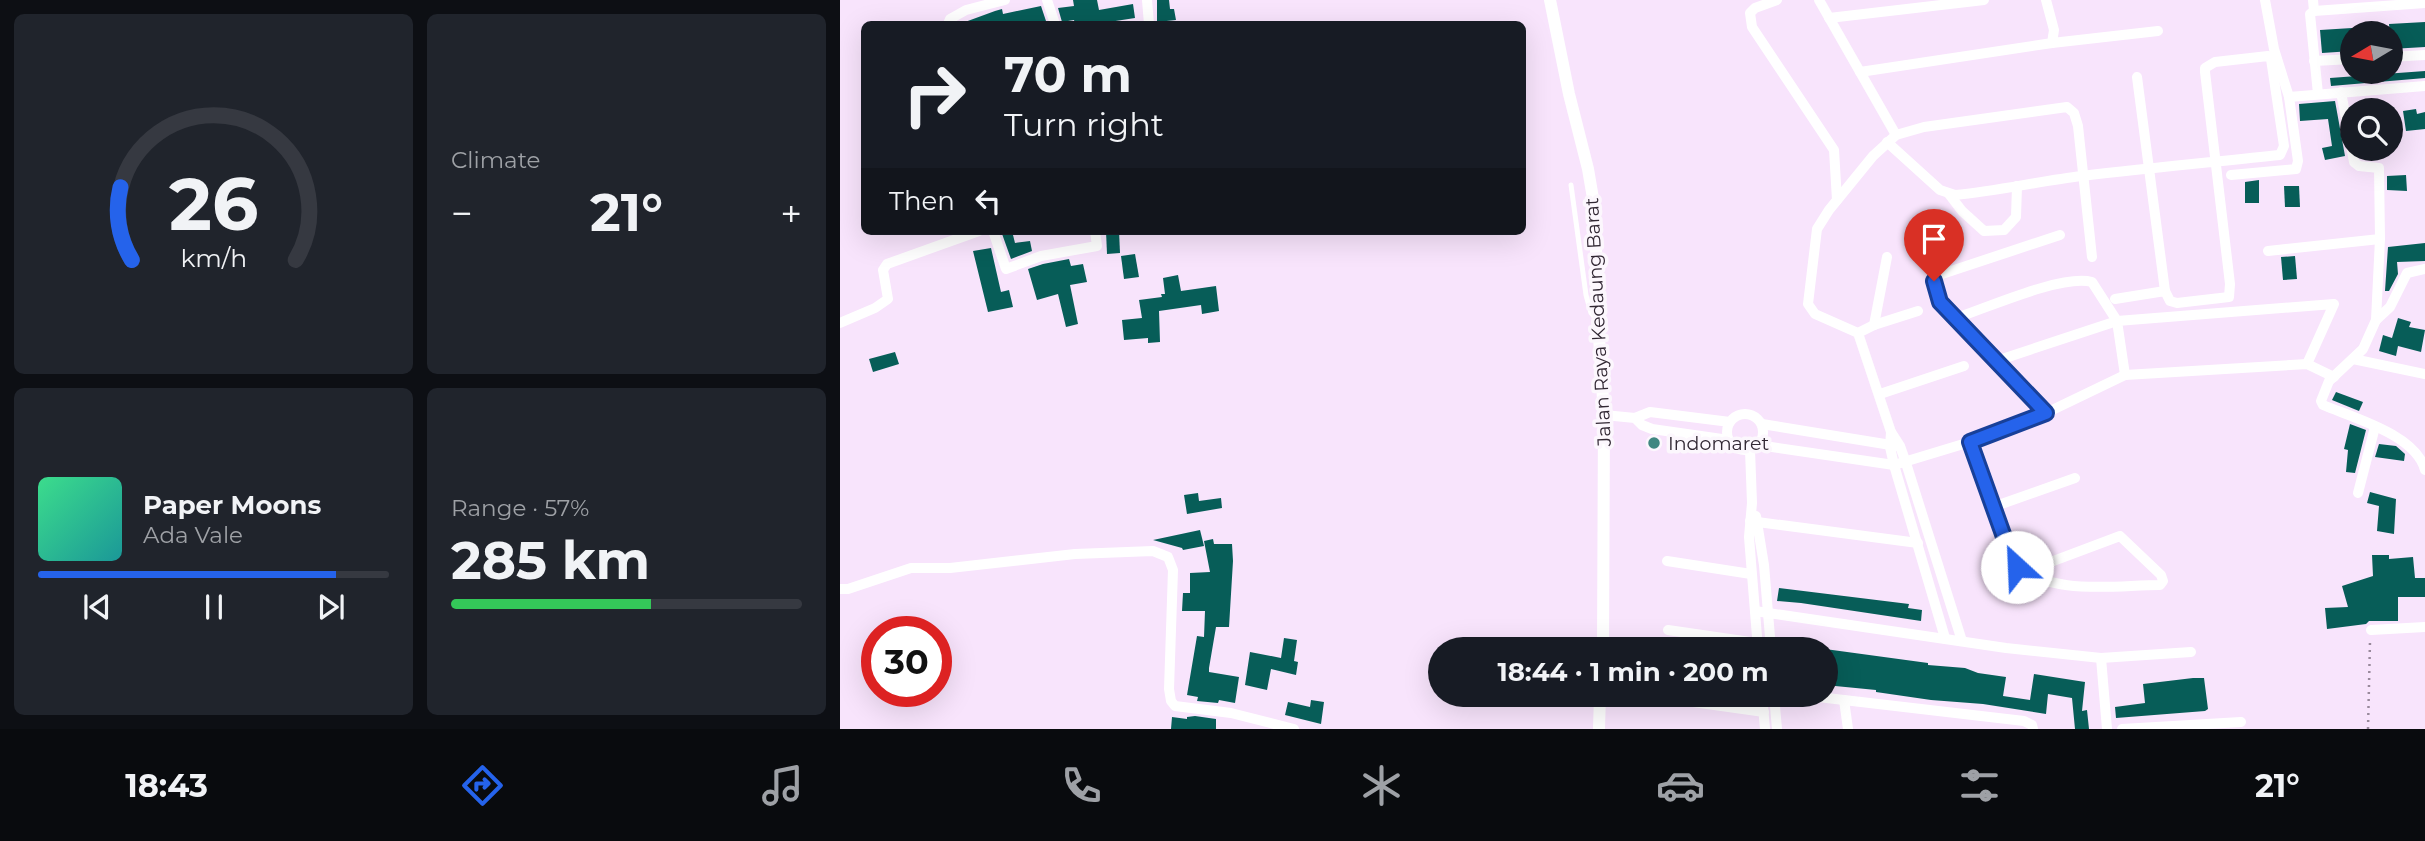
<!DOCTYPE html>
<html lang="en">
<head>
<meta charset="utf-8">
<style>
  body { margin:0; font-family:Montserrat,sans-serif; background:#20242c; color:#f1f3f6; height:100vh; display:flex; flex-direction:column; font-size:26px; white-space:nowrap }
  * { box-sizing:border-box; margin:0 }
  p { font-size:23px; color:#9ea1a6 }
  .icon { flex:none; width:38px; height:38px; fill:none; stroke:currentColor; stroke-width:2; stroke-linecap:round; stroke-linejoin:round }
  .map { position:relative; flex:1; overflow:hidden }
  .drawer { display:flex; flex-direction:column; gap:14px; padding:14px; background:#0d0f14; width:840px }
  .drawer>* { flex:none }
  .guide { position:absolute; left:21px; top:21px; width:665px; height:214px; border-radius:10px; box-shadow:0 7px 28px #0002; background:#171b24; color:#f1f3f6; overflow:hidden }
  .needle { width:46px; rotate:260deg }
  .fabs { position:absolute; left:1500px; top:21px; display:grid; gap:14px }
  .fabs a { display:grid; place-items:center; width:63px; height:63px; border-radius:50%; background:#171b24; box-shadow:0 7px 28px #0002; font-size:35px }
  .speed { position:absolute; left:21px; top:616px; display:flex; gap:14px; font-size:35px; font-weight:700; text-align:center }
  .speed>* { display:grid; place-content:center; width:91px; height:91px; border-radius:50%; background:#171b24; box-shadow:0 7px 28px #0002; line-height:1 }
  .speed .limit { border:10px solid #d22; background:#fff; color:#111 }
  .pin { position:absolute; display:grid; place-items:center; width:60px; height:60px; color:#fff; margin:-72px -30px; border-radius:50% 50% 50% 0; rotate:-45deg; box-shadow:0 0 7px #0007 }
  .pin .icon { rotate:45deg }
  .me { position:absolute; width:77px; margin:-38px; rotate:335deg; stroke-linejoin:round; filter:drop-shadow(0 0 5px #0008) }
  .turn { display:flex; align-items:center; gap:24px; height:147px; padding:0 28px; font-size:32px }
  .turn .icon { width:91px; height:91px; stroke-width:2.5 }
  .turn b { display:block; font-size:49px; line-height:60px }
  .then { display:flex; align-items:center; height:66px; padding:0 28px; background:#0003; gap:14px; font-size:26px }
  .big { font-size:52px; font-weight:700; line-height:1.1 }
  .drawer .tile { flex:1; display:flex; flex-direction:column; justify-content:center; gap:10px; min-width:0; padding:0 24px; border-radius:10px; background:#20242c }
  .drawer .dial { align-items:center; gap:0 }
  .dial svg { height:182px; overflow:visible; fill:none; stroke:#363941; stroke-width:7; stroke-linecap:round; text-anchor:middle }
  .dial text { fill:#f1f3f6; stroke:none }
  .song { display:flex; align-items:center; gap:21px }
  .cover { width:84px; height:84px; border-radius:10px; background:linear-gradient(135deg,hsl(150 70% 55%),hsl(180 70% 35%)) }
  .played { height:7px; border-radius:4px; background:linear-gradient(90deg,#2563eb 85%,#363941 85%) }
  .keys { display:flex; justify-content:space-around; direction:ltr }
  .heat { display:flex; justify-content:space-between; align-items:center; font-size:38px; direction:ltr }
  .charge { height:10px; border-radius:5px; background:linear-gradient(90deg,#34c759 57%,#363941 0) }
  .drawer .tiles { flex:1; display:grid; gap:14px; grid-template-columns:repeat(2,1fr) }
  .trip { position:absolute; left:588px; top:637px; width:410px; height:70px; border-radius:35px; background:#171b24; box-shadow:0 7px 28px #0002; font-weight:700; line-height:70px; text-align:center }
  .menu { display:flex; height:112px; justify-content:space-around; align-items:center; background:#090b0e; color:#9ea1a6 }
  .menu .icon { width:49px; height:49px }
  .menu .current { color:#2563eb }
  .menu b { font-size:32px; color:#f1f3f6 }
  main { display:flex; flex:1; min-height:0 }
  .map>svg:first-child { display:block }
  .building { fill:#075d58 }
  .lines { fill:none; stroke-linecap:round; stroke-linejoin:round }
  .path { stroke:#998a9c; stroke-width:2.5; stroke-dasharray:2 5; stroke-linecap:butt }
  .service { stroke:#fff; stroke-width:5 }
  .minor { stroke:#fff; stroke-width:10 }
  .tertiary { stroke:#fff; stroke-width:12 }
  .route-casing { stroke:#184099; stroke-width:18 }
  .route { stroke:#2563eb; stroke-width:12 }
  .poi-dot { fill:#408781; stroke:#fcf7fd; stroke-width:2.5 }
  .labels { text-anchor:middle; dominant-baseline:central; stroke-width:7; stroke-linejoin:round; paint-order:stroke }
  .street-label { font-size:19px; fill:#312733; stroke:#fcf7fd }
  .poi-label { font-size:19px; fill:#312733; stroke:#fcf7fd; text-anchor:start }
</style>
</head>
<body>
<main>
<section class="drawer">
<div class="tiles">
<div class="tile dial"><svg viewBox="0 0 100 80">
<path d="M14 69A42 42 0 1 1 86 69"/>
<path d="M14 69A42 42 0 0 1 9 37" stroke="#2563eb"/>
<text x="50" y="56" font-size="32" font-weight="700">26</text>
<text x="50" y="72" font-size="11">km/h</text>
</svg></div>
<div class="tile"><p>Climate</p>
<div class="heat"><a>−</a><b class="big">21°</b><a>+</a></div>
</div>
<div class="tile">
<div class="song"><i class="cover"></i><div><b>Paper Moons</b><p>Ada Vale</p></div></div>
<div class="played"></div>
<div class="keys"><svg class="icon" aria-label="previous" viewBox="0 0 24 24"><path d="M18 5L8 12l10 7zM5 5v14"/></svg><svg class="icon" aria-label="pause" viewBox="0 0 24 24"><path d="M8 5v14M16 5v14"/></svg><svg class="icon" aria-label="next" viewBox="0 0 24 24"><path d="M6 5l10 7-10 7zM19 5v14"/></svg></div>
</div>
<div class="tile"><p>Range · 57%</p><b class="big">285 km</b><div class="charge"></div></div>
</div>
</section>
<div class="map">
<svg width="1585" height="729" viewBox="0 0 1585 729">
  <rect width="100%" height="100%" fill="#f8e4fc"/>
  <!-- building -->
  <g class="building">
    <polygon points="233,0 257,0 259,10 293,4 295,18 269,22 270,24 235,24 234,20 222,22 218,8 234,6"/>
    <polygon points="317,0 329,0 330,9 334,9 336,20 317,22"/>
    <polygon points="201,6 207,24 125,24 125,22 155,11 162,9 163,14"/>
    <polygon points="1585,22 1585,47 1551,49 1549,24"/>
    <polygon points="1512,28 1512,51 1482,53 1480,30"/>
    <polygon points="1585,71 1585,78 1491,86 1490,78"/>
    <polygon points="1495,101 1505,156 1485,160 1482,148 1492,146 1488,119 1460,121 1459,104"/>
    <polygon points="1576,109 1577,114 1585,112 1585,129 1566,131 1563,111"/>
    <polygon points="1566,175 1567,191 1547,190 1547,176"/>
    <polygon points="1419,180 1419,203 1405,203 1405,182"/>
    <polygon points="1444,186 1459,186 1460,207 1445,207"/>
    <polygon points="161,231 172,231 175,243 190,241 192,251 171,259"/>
    <polygon points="266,231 279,231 280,253 267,254"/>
    <polygon points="1585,243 1585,261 1557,262 1558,274 1549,291 1545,291 1548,247"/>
    <polygon points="151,248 161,292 169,290 173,307 148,312 133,251"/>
    <polygon points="295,254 299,277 284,279 281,256"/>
    <polygon points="1455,256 1457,279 1443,280 1441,257"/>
    <polygon points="229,259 231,266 243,264 247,282 230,285 238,324 226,327 218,294 197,300 188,269 203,264"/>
    <polygon points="338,275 341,291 376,286 379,311 362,314 361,305 319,311 320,342 308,343 308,338 284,340 282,320 302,318 299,300 322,297 321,294 325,294 323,278"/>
    <polygon points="1558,318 1571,322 1569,327 1585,330 1581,352 1558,346 1556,356 1539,351 1543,335 1552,338"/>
    <polygon points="55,352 59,364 33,372 29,359"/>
    <polygon points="1496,392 1523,402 1519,411 1492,400"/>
    <polygon points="1510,424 1526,430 1515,473 1506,472 1508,450 1504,449"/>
    <polygon points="1539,444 1556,446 1565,454 1564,461 1535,457"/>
    <polygon points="1530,492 1556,499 1554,534 1537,531 1539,506 1527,503"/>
    <polygon points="358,493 359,501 381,498 382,508 347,514 344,495"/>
    <polygon points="360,530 364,546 343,550 342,548 313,540"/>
    <polygon points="373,539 374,544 392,544 393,561 389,627 376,627 369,668 369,672 399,677 395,703 379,700 378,703 357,701 358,697 347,695 357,636 364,637 365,611 342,611 343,593 350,593 350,573 370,572 364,541"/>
    <polygon points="1532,555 1549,555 1549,559 1573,557 1575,578 1585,578 1585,597 1558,597 1558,621 1529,621 1526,624 1487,629 1485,608 1508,607 1502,586 1533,576"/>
    <polygon points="939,588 1069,604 1068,608 1082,610 1081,621 961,603 937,601"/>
    <polygon points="444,638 457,640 454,661 458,662 456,675 431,669 427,690 405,685 410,652 441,658"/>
    <polygon points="985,649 1088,663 1088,665 1125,668 1138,673 1166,677 1163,696 1190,700 1194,674 1245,682 1242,711 1247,710 1249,729 1235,729 1232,698 1208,694 1206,714 1143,704 1091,700 1036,692 1036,690 985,685"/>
    <polygon points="1353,678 1364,678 1368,709 1365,711 1276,718 1275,707 1305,703 1303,684"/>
    <polygon points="471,700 484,702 481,724 445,715 448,702 470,707"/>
    <polygon points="355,716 376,719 376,729 331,729 332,717 347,719 347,717"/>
  </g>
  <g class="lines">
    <!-- path -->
    <polyline class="path" points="1528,729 1530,641"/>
    <!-- service -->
    <polyline class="service" points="731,185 746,295 751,313 756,319"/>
    <!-- minor -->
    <g class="minor">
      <polyline points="207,0 215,24"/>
      <polyline points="307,0 309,24"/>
      <polyline points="937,0 915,8 910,13 912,27 994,150 997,200"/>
      <polyline points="979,0 1056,135"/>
      <polyline points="1473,0 1474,11 1470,14 1478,94"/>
      <polyline points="1474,11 1585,3"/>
      <polyline points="989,18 1144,0"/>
      <polyline points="108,24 110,19 126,10 165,0"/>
      <polyline points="1212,43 1318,31"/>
      <polyline points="1550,57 1585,55"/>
      <polyline points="1474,61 1512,59"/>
      <polyline points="1020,72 1212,43 1214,30 1206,0"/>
      <polyline points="1297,77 1325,291"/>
      <polyline points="1501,92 1514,162 1519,166 1539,168 1540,239 1536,320"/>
      <polyline points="1449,97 1585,86"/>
      <path d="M1047,142L1100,190L1115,195C1157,191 1200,181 1242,176C1308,168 1374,162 1440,155L1444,146L1431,59L1428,56L1375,62L1365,68V72L1390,284L1389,297L1337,303L1330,301L1325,291L1275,299"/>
      <polyline points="1391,175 1456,169 1458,161 1449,97 1434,49 1425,0"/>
      <polyline points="1109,194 1122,211 1144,231 1164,230 1176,217 1177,186"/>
      <polyline points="153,231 166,269 201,256 257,246 255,231"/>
      <polyline points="1428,251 1540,239"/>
      <path d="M1585,269L1567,273L1550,307L1536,320L1523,349L1489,381L1481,401L1483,405C1514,418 1576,435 1585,470"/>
      <polyline points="1078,311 1034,325 1018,333 975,314 968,304 977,229 989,210 1033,156 1056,135 1084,127 1227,107 1234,113 1238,126 1252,257"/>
      <path d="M1116,318C1147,308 1222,274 1252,282L1277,321L1156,361"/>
      <polyline points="0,323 35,308 48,299 43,270 47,264 139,231"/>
      <polyline points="1034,325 1047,257"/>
      <polyline points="1018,333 1051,432 1060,446 1066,463 1122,641"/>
      <polyline points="1513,359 1585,374"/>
      <polyline points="1285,375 1277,321 1494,304 1467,364"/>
      <polyline points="1040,394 1124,366"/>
      <polyline points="1206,413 1100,302 1094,281 1099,275 1220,235"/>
      <circle cx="905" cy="432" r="18"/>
      <polyline points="764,415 795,418 802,425 812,429 889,440"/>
      <polyline points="795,418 810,412 890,422"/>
      <polyline points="922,424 1057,446"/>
      <polyline points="1051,432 1050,447 1054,465 1105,638"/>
      <path d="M1130,442L1173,562C1209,597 1274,585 1320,585L1323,581L1321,575L1280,536L1184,572"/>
      <polyline points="918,445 1054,465 1130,442 1206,413 1285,375 1467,364 1494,377"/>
      <polyline points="910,450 912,503 909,537 918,649"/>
      <polyline points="1518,493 1535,427"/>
      <polyline points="1153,507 1235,478"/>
      <polyline points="916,516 924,565 931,649"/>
      <polyline points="910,521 1078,543"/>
      <polyline points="827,561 911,574"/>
      <polyline points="0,589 8,589 71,568 110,568 235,554 313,551 328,557 333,570 329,689 331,701 335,706 391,713 454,729"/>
      <polyline points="915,611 1166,648 1261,658 1351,652"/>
      <polyline points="828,630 917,643"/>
      <polyline points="1531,630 1585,627"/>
      <polyline points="1261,658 1267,729"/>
      <polyline points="922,695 925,729"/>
      <polyline points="934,695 937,729"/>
      <polyline points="961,695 1184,721 1192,725 1193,729"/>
      <polyline points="1004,700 1008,729"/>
      <polyline points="853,702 924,712"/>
      <polyline points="1282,729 1401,722"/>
    </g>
    <!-- tertiary -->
    <g class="tertiary">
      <polyline points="710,0 729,94 748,169 755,210 758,321 764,415 763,649"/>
      <polyline points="759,729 760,695"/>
    </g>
  </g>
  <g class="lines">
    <defs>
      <polyline id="route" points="1094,281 1100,302 1206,413 1130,442 1173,562 1177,567"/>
    </defs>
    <!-- route casing -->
    <use href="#route" class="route-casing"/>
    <!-- route -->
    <use href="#route" class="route"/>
  </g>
  <!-- markers -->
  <circle class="poi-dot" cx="814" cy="443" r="7"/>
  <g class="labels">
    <!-- street labels -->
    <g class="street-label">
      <text transform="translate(758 322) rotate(-93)">Jalan Raya Kedaung Barat</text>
    </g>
    <!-- poi labels -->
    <g class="poi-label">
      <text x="828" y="443">Indomaret</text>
    </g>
  </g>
</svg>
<div class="fabs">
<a><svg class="needle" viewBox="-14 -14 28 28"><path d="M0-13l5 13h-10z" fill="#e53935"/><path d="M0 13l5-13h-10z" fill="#9ea1a6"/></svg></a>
<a><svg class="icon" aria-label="search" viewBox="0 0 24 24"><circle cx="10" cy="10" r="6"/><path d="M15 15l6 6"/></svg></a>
</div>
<div class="speed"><div class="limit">30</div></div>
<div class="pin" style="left:1094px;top:281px;background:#d93025"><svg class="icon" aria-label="arrive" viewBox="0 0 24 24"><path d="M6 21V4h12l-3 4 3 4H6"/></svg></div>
<svg class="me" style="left:1177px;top:567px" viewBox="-20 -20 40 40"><circle r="19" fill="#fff"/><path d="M0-13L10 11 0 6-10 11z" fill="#2563eb"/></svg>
<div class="trip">18:44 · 1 min · 200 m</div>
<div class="guide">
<div class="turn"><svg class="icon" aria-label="right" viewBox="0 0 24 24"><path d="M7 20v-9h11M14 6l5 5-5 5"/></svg><div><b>70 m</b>Turn right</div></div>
<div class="then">Then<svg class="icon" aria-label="left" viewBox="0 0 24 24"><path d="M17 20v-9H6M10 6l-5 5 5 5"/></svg></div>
</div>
</div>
</main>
<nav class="menu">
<b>18:43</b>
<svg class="icon current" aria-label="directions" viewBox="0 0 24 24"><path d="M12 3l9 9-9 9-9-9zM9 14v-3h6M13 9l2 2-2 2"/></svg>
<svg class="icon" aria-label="music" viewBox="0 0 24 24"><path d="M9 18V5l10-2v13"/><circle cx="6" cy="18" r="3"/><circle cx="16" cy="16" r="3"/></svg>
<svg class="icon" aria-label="phone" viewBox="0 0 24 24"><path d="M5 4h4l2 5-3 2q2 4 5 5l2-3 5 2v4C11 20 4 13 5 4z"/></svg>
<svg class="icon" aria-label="climate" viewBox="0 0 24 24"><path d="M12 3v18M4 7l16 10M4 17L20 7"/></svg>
<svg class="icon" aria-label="car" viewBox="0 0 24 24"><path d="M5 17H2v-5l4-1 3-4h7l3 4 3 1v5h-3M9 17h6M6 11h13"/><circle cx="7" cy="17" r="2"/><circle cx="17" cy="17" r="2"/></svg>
<svg class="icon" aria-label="filters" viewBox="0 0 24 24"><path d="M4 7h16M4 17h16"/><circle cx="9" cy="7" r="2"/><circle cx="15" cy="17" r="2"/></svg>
<b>21°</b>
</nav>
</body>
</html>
